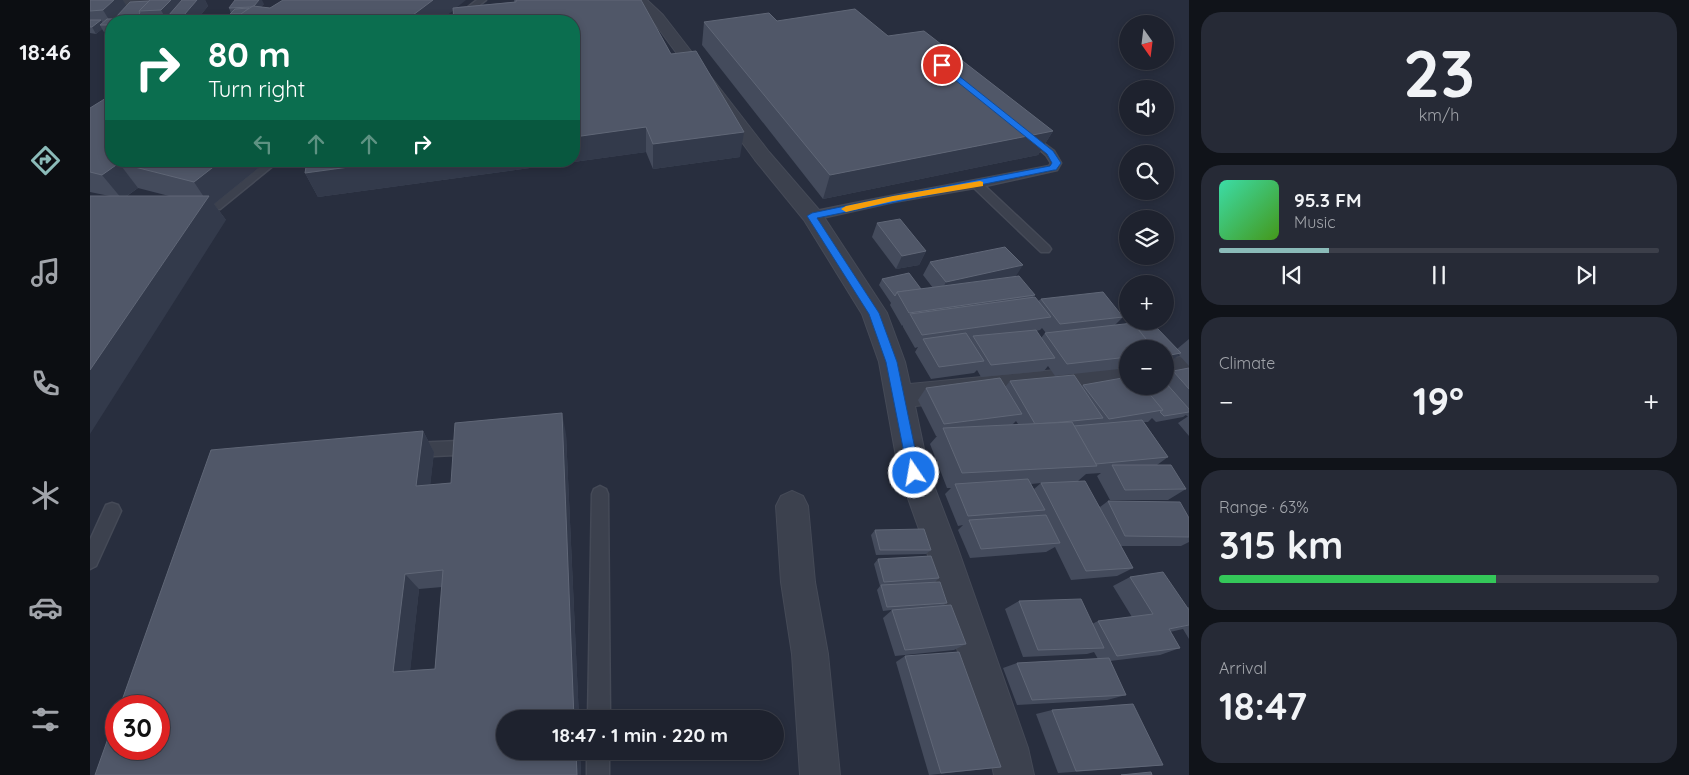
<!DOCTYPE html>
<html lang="en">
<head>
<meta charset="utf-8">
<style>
  body { margin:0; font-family:Quicksand,sans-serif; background:#262a36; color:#f1f3f6; height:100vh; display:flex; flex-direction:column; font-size:19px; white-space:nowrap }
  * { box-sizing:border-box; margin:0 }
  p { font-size:16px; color:#a1a4aa }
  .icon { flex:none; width:28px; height:28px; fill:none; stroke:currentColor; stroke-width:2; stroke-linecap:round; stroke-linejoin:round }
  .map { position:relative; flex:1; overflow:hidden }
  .panel { display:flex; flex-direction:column; gap:12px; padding:12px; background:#101319; width:500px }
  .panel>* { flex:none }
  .top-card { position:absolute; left:15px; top:15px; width:475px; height:152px; border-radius:20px; box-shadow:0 2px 8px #0003,0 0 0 1px #3c3f4a; background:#0b6e4f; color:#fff; overflow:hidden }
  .needle { width:32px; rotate:166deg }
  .buttons { position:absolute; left:1029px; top:15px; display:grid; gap:10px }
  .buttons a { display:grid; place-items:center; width:55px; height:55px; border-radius:50%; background:#1e222e; box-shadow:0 2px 8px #0003,0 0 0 1px #3c3f4a; font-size:25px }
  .speed { position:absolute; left:15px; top:695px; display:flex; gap:10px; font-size:25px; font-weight:700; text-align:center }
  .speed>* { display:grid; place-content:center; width:65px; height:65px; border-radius:50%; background:#1e222e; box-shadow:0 2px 8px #0003,0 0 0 1px #3c3f4a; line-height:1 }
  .speed .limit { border:8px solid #d22; background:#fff; color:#111 }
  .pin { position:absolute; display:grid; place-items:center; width:42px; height:42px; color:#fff; margin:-21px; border:2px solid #fff; border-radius:50%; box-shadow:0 1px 5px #0007 }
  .me { position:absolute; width:55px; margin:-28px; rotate:348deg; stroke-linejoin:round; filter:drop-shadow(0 0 4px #0008) }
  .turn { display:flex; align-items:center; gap:18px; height:105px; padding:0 20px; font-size:22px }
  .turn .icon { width:65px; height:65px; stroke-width:2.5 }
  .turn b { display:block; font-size:35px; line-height:42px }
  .lanes { display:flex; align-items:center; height:48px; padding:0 20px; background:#0003; justify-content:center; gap:25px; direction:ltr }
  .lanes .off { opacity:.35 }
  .big { font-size:38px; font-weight:700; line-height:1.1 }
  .panel .tile { flex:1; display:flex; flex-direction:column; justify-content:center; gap:8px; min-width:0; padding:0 18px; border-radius:20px; background:#262a36 }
  .panel .dial { align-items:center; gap:0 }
  .dial b { font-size:65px; line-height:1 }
  .song { display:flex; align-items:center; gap:15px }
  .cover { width:60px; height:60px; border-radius:8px; background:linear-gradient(135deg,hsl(160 70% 55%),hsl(100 70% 35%)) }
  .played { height:5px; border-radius:2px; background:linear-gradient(90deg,#8bbbb9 25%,#3c3f4a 25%) }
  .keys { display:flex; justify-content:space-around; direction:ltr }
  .heat { display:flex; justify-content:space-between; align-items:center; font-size:28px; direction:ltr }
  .charge { height:8px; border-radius:4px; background:linear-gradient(90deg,#34c759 63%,#3c3f4a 0) }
  .trip { position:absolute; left:406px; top:710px; width:288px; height:50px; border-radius:25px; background:#1e222e; box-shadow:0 2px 8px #0003,0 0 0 1px #3c3f4a; font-weight:700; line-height:50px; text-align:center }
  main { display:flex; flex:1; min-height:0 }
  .menu { display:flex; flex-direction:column; width:90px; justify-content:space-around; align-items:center; background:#0c0e12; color:#a1a4aa }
  .menu .icon { width:35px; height:35px }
  .menu .current { color:#8bbbb9 }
  .menu b { font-size:22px; color:#f1f3f6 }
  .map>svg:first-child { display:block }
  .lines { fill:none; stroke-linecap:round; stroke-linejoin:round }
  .lane-casing { stroke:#454a57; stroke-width:3 }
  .street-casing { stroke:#454a57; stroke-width:2 }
  .lane { fill:#3c414e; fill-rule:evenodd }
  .street { fill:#3c414e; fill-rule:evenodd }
  .wall { fill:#444b5c; fill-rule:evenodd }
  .shaded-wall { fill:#333a4b }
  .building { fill:#505768; stroke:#606777; fill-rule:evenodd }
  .route { fill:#1a73e8; stroke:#114b97 }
  .slow { fill:#f59e0b }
</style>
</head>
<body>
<main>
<nav class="menu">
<b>18:46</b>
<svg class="icon current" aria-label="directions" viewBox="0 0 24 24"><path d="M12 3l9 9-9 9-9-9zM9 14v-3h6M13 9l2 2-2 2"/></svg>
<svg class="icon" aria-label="music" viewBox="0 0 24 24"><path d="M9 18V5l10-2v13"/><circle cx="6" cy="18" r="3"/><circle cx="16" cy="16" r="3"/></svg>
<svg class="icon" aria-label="phone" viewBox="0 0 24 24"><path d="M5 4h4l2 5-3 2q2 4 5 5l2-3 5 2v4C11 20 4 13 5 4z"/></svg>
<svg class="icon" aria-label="climate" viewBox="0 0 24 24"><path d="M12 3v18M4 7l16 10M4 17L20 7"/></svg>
<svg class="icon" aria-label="car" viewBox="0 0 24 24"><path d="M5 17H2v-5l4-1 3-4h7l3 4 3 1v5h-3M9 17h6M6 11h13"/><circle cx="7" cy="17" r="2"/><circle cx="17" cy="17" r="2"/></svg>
<svg class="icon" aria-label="filters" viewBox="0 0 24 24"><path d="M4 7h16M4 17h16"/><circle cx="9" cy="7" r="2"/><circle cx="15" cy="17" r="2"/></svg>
</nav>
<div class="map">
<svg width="1099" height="775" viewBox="0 0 1099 775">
  <rect width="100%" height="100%" fill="#282e3e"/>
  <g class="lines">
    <defs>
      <g id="lane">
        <polygon points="387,0 396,0 369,21 360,21"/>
        <path d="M938,132L964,151L971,163L967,170L895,186L959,246L961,249L959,252H951L884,188L803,202L722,220L716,216L722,212C801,195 880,182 959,166L961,163L956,155L933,135Z"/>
        <polygon points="177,161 189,161 130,209 106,212 100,208 106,204 123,203"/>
        <path d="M369,441C377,444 384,450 384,459L382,464L376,466L370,464L365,455L323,457L317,455L315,450L317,445L323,443Z"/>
        <polygon points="510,486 516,489 518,494 520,719 498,719 502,494 504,489"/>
        <polygon points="22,503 28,505 31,511 6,566 0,569 0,540 16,505"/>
        <rect x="497" y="751" width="22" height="24"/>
      </g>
      <g id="street">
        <polygon points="0,0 78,0 83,4 81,7 76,8 0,7"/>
        <polygon points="542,0 557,0 573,15 679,152 730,211 797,313 815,362 820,384 1038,363 1038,385 825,406 839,473 867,546 938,748 944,775 904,775 898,748 835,546 809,473 789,362 772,314 714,220 665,160 563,21"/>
        <polygon points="1090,357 1099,360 1099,376 1075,381 1075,359"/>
        <polygon points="702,491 713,496 718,506 725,582 738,654 750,775 710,775 702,654 691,582 686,506 691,496"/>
      </g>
    </defs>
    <!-- lane casing -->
    <use href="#lane" class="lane-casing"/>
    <!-- street casing -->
    <use href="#street" class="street-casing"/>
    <!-- lane -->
    <use href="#lane" class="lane"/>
    <!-- street -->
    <use href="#street" class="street"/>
  </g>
  <!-- wall -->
  <g class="wall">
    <polygon points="0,0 33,0 36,6 59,1 58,0 115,0 118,6 106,21 21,21 21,31 14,32 12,29 6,34 0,33"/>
    <polygon points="424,0 551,0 581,54 650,157 563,169 556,152 228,197 215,173 484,161 363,10 350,21 139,21 143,19 139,8 174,4 171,7 180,8 367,7 424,2"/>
    <polygon points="687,21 798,36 963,131 948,155 733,199 612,45 614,22"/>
    <path d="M0,108L177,161L124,204L136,220L0,192ZM48,188L79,196H37Z"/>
    <polygon points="787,223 836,251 829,265 806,269 782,237"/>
    <path d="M840,262L925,277L945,295L943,297L948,301L951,299L1033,317L1025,325L1049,330L1087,349L1099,339V366L1089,355L1084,359L1075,349H1038V368L965,376L958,366L954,371L891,377L887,370L884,373L841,379L825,352L828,347L825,348L813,327V325L812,326L800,305L801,303L789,285L792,279L831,289L843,288L833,275ZM952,328L956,333H955L951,338L946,331L950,330Z"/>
    <path d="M1099,368V436L1088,423L1097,417H1098L1096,415L1093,417L1066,422L1062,418L1058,422H1054L1078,457L1067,465L1096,489L1078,500H1020L1007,476L1011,473L996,474L988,481L1010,507L1018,501L1099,518V542L1091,546H1031L1043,568L1027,576L981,580L965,547L956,552L880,558L868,530L873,525L868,526L855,494L861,488H857L840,444L847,436H846L828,400L836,388L915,387L920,381L992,386L993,385L1075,386V378L1083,371ZM926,421L928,424L922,425ZM951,483L944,489L941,484Z"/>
    <path d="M333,431L344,452L340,485L361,483L476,434L489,719H415V751H490L491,775H5ZM352,587L345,669L320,670L329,589Z"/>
    <polygon points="785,530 841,550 836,554 786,555 781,535"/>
    <polygon points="788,559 849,578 845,582 857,603 854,605 876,644 864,650 805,656 793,618 802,610 809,609 793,611 787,590 790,586 784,564"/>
    <polygon points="1040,577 1097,608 1099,607 1099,639 1093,629 1080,632 1090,648 1070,655 1020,661 1036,695 1017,700 927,705 913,668 927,663 1008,659 1004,652 997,654 933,657 915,609 929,601 1002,624 1008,621 1042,617 1023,586"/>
    <polygon points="815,656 911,767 896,769 839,775 806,662"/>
    <polygon points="962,710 1073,765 1052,767 968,773 946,714"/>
  </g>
  <!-- shaded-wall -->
  <g class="shaded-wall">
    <polygon points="24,0 33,0 37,7 21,23 13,10"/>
    <polygon points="81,0 93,0 78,16 80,21 77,21 71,10"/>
    <polygon points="107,0 115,0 118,6 106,21 97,21 94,15"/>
    <polygon points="169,0 172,0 174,4 166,14 163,7"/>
    <polygon points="343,0 376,0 350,21 315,21"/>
    <polygon points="50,13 54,20 51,21 48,16"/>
    <polygon points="11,20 14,25 10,25 12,29 6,34 2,27"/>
    <polygon points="556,127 556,152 228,197 215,173 303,161 484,161 484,137"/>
    <polygon points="963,131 948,155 733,199 740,175"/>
    <polygon points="654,132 650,157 563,169 563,144"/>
    <polygon points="131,161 177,161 124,204 136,220 0,434 0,370 116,200 104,182"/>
    <polygon points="29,163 48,188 32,199 12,175"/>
    <polygon points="836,251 829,265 806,269 812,256"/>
    <polygon points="933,265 924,279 849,295 856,282"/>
    <polygon points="1091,353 1084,359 1075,361 1075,356"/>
    <polygon points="472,413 476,434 489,719 484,719"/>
    <polygon points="333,431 344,452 338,505 326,486"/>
    <polygon points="315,574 329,589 319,682 303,672"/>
    <polygon points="486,751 490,751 491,775 487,775"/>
  </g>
  <!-- building -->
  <g class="building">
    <polygon points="0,0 24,0 13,10 0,11"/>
    <polygon points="60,0 81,0 71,10 49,11"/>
    <polygon points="92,0 107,0 94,15 78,16"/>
    <polygon points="145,0 169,0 164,6 161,7 139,8"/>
    <polygon points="193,0 343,0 315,21 139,21 163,6 180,8"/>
    <polygon points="426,0 551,0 581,54 606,51 654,132 563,144 556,127 484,137 484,21 364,21 363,8 426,2"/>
    <polygon points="59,1 49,11 50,13 48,16 26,17 40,2"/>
    <polygon points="159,8 151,14 140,14 145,9"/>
    <polygon points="765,9 798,36 834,31 963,131 740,175 614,22 679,13 687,21"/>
    <polygon points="66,18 63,21 21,21 21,25 10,25 17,19"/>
    <polygon points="0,20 11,20 2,27 0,27"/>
    <polygon points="21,95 21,161 131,161 104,182 29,163 12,175 0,172 0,108"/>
    <polygon points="217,161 303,161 215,173"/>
    <polygon points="0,196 119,196 0,370"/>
    <polygon points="810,219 836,251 812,256 787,223"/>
    <polygon points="915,247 933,265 856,282 840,262"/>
    <polygon points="819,273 831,289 807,292 805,296 792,279"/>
    <polygon points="929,276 945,295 819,313 807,292"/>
    <polygon points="1013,292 1033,317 970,324 951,299"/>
    <polygon points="945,297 961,317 832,335 820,314"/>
    <polygon points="1043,323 1064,349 1038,349 1038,357 977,364 955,333"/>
    <polygon points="1066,327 1091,353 1075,356 1075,349 1064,349 1049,330"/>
    <polygon points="946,330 965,358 901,365 883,336"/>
    <polygon points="876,333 894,361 849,367 833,339"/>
    <polygon points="1099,368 1099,389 1083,371"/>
    <polygon points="984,375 1013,418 972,422 945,424 920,381"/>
    <polygon points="1038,377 1038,386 1053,386 1073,410 1019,419 993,385"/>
    <polygon points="910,378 932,414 854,424 836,388"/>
    <polygon points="1075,382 1099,409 1099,412 1074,416 1070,412 1073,410 1053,386 1075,386"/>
    <path d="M472,413L484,719H415V751H486L487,775H5L26,716V749H69V706H30L121,450L333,431L326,486L361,483L365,423ZM353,570L345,669L303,672L315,574Z"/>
    <polygon points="1052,420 1078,457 1006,464 984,426"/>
    <polygon points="982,422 1007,466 872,473 853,428"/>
    <polygon points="1022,465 1081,465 1096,489 1035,490"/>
    <polygon points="938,479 955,510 878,516 865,484"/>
    <polygon points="995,481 1043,568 996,571 951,483"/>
    <polygon points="1018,501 1090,502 1099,518 1099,537 1035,536"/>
    <polygon points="956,515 970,543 891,549 879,520"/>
    <polygon points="834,529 841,550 790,550 785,530"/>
    <polygon points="841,556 849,578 794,582 788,559"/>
    <polygon points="1073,572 1099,610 1099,625 1079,629 1090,648 1027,656 1008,621 1063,614 1040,577"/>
    <polygon points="850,582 857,603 797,607 791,585"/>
    <polygon points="991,599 1014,648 948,650 929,601"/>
    <polygon points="861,605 876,644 815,650 802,610"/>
    <polygon points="869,652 911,767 851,773 815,656"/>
    <polygon points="1019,658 1036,695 942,700 927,663"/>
    <polygon points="1043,704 1073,765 986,771 962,710"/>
    <polygon points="1061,772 1062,775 1031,775"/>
  </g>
  <!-- route -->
  <polygon class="route" points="849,64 854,64 963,151 971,163 966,170 964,170 727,218 789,313 807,362 830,473 829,477 824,479 820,477 818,473 796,362 779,314 717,216 722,213 803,196 960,166 962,163 957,154 849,67"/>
  <!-- slow -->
  <polygon class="slow" points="890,181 893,182 893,186 803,201 756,212 751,209 756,206 803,196"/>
</svg>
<div class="buttons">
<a><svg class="needle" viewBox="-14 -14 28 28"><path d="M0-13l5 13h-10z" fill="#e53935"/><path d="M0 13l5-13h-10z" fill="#a1a4aa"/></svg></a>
<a><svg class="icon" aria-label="sound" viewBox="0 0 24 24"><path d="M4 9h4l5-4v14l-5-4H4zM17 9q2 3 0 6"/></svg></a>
<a><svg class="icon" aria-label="search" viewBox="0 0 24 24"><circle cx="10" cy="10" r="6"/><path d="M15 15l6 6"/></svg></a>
<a><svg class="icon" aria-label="layers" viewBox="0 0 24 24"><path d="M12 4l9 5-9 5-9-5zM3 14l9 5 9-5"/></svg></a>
<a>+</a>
<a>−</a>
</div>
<div class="speed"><div class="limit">30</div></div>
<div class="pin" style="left:852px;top:65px;background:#d93025"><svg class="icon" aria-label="arrive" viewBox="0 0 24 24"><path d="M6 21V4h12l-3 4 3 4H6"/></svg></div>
<svg class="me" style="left:824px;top:473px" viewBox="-20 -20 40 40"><circle r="17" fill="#1a73e8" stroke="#fff" stroke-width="3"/><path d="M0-11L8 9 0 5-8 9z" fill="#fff"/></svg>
<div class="trip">18:47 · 1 min · 220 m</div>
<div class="top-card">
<div class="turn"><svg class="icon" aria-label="right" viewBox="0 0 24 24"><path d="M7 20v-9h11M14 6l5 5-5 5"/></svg><div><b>80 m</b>Turn right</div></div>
<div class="lanes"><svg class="icon off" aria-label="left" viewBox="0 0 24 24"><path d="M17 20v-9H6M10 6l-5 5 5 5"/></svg><svg class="icon off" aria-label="ahead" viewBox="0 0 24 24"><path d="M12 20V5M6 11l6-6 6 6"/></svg><svg class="icon off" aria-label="ahead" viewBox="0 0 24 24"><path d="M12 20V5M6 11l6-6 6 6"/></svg><svg class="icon" aria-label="right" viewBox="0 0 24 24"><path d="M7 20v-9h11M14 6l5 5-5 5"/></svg></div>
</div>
</div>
<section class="panel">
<div class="tile dial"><b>23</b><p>km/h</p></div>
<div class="tile">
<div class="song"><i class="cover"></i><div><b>95.3 FM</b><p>Music</p></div></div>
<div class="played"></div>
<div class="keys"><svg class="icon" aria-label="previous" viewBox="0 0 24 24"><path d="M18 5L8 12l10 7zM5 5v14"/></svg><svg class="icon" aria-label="pause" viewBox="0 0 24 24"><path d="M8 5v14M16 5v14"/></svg><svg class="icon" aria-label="next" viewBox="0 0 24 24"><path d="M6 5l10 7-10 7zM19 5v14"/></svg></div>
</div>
<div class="tile"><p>Climate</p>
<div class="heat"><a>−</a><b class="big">19°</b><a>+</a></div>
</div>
<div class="tile"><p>Range · 63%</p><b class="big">315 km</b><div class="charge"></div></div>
<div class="tile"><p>Arrival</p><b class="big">18:47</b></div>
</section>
</main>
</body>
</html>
